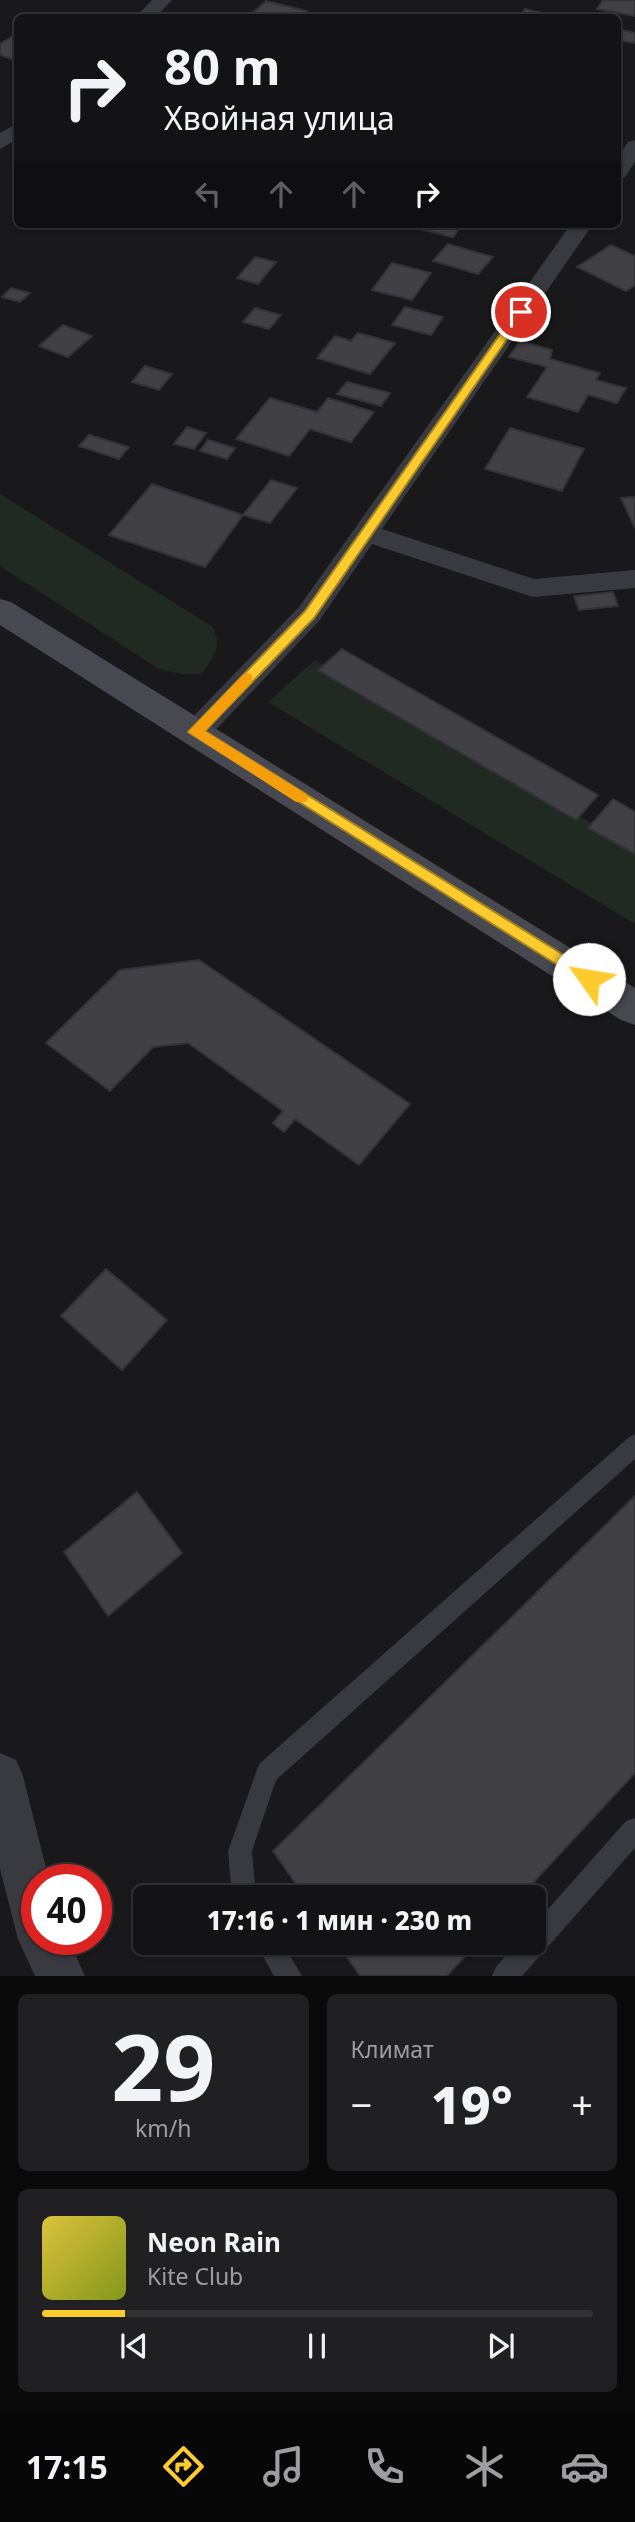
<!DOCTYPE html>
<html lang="ru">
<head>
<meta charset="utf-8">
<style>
  body { margin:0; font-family:"Noto Sans",sans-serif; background:#202022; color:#f1f3f6; height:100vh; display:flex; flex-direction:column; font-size:26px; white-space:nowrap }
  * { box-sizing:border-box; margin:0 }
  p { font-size:23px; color:#9d9ea0 }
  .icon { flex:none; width:38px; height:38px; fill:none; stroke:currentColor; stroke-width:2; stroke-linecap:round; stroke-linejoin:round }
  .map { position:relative; height:1976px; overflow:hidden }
  .side { display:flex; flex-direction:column; gap:18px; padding:18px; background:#0a0a0b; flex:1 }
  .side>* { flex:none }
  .guide { position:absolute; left:14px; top:14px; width:607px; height:214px; border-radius:10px; box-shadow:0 2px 5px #0004,0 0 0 2px #323234; background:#131214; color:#f1f3f6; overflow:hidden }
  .speed { position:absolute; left:21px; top:1864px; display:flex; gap:14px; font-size:35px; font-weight:700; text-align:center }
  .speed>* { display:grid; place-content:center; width:91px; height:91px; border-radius:50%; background:#131214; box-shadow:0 2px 5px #0004,0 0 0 2px #323234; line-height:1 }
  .speed .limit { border:10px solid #d22; background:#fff; color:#111 }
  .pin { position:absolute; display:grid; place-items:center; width:60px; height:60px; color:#fff; margin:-30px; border:4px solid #fff; border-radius:50%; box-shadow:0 2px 7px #0007 }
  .me { position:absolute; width:77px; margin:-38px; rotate:302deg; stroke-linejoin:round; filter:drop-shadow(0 0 5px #0008) }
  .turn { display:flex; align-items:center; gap:24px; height:147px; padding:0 35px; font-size:32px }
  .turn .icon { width:91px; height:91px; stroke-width:2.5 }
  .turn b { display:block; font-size:49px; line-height:60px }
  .lanes { display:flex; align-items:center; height:66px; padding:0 35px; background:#0003; justify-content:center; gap:35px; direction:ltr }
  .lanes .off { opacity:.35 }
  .big { font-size:52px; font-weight:800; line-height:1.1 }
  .side .tile { flex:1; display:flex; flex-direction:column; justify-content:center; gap:10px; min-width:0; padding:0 24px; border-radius:10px; background:#202022 }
  .side .dial { align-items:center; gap:0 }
  .dial b { font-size:91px; line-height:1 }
  .song { display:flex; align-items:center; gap:21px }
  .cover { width:84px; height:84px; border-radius:10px; background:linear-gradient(135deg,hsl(50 70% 55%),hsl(70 70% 35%)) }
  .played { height:7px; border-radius:4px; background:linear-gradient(90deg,#fdcb2e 15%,#323234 15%) }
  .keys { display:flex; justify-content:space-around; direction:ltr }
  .heat { display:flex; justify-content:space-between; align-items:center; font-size:38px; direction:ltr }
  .side .tiles { flex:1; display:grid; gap:18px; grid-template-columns:1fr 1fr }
  .tile:last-child { grid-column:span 2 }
  .trip { position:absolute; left:133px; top:1885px; width:413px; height:70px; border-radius:10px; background:#131214; box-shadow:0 2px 5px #0004,0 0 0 2px #323234; font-weight:800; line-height:70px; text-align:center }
  .tabs { display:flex; height:112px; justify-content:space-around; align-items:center; background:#080708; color:#9d9ea0 }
  .tabs .icon { width:49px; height:49px }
  .tabs .selected { color:#fdcb2e }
  .tabs b { font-size:32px; color:#f1f3f6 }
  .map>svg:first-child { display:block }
  .green { fill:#202922 }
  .building { fill:#404045; stroke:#333237; stroke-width:2 }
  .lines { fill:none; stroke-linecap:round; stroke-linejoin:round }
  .lane { fill:#393a40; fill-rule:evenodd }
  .street { fill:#393a40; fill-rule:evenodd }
  .secondary { fill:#474850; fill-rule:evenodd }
  .route { fill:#fdcb2e; stroke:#a4841e; stroke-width:2 }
  .slow { fill:#f59e0b }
</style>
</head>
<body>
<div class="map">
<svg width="635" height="1976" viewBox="0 0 635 1976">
  <rect width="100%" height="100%" fill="#19181b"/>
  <!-- green -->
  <g class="green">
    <path d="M0,494L213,627C222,647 214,658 201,674H181L159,669L0,566Z"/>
    <polygon points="315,660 635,849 635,924 268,702"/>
  </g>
  <!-- building -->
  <g class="building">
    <polygon points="603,0 635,0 635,16 597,9"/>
    <polygon points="266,1 307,11 300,18 247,18"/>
    <polygon points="525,9 563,18 518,18"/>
    <polygon points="618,29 635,33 635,43 618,40"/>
    <polygon points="18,33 18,61 0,55 0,44"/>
    <polygon points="409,224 462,224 453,237 407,226"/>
    <polygon points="448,244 493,257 478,274 433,261"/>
    <polygon points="611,245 635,256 635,285 626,291 577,267"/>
    <polygon points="255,257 276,262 258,284 237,278"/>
    <polygon points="392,263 431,273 412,300 372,290"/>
    <polygon points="11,288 30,293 20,302 2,297"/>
    <polygon points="405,307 443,317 431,335 392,325"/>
    <polygon points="255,308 281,315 269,329 243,322"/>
    <polygon points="63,325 92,336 68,357 39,346"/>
    <polygon points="358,333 395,343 370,374 317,358 335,336 351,341"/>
    <polygon points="520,341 552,350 550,359 600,373 596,380 626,388 617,403 588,395 578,412 527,397 547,367 509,357"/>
    <polygon points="145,366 172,374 159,390 132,382"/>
    <polygon points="347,382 390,393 381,406 337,394"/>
    <polygon points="270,398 317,412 328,398 374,412 351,442 310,429 289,456 236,439"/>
    <polygon points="187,427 206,433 194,449 174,444"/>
    <polygon points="510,428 584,449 562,491 485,469"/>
    <polygon points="89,435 129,447 119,459 79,446"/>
    <polygon points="208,440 235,448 227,459 200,451"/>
    <polygon points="271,480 297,488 270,523 243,515"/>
    <polygon points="152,484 243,515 205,567 109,535"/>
    <polygon points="635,497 635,528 621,498"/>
    <polygon points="613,592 618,606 579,610 574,596"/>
    <polygon points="342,649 598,795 576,820 318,670"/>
    <polygon points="613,799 635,812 635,854 588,828"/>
    <polygon points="199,960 410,1104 359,1165 295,1119 284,1132 273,1123 283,1111 188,1043 153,1047 110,1091 46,1043 120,970"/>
    <polygon points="106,1269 167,1320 122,1370 61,1316"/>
    <polygon points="137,1492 182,1553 108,1616 64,1552"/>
    <polygon points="635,1496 635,1773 520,1897 305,1897 273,1851"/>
    <polygon points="337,1942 478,1942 447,1976 360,1976"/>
  </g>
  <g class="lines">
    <!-- lane -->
    <g class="lane">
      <polygon points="635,1434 635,1459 276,1780 252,1851 256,1897 232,1897 228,1851 259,1764 628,1438"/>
      <polygon points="635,1818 635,1848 522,1976 492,1976 496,1967 518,1942 534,1942 534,1925 626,1821"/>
      <polygon points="255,1942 282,1942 302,1976 274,1976"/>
    </g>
    <!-- street -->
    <g class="street">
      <polygon points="152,0 172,0 155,18 135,18"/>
      <polygon points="18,123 18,139 0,149 0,133"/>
      <polygon points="635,140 635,162 625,177 618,179 618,157 628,142"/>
      <polygon points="571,224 593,224 382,529 534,579 635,570 635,588 533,597 372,544 319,621 206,740 196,743 186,740 181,732 186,724 299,607"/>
      <polygon points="0,1753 16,1760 23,1776 49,1880 37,1880 37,1939 68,1939 85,1976 35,1976 18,1939 0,1869"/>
    </g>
    <!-- secondary -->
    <polygon class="secondary" points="0,599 11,602 635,988 635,1025 621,1020 0,625"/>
  </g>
  <!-- route -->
  <polygon class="route" points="521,309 526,312 314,618 205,731 594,974 597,979 594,984 589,985 188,732 305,611 517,310"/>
  <!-- slow -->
  <polygon class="slow" points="248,673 252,675 252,682 205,731 306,794 308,798 306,802 296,802 188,732 243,675"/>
</svg>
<div class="speed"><div class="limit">40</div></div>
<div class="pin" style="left:521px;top:312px;background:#d93025"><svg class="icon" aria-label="arrive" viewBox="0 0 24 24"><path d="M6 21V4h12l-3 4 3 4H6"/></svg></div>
<svg class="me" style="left:589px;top:979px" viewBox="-20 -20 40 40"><circle r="19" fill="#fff"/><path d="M0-13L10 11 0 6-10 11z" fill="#fdcb2e"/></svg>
<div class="trip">17:16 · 1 мин · 230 m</div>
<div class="guide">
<div class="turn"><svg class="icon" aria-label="right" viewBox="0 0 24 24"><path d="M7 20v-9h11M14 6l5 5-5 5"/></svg><div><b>80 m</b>Хвойная улица</div></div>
<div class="lanes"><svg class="icon off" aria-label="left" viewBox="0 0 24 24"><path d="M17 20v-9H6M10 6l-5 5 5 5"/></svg><svg class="icon off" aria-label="ahead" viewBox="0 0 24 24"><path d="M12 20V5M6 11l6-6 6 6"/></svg><svg class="icon off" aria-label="ahead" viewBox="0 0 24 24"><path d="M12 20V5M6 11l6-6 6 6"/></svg><svg class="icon" aria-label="right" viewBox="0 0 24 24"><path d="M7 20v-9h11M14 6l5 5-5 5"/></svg></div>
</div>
</div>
<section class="side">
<div class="tiles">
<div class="tile dial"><b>29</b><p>km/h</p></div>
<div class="tile"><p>Климат</p>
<div class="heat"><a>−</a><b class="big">19°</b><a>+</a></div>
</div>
<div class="tile">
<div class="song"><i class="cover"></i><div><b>Neon Rain</b><p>Kite Club</p></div></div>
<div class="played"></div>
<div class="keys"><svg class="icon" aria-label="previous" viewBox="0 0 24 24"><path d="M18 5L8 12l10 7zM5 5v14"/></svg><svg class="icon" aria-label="pause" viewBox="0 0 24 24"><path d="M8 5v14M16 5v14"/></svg><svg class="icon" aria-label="next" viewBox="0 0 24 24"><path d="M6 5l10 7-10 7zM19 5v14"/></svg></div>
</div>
</div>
</section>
<nav class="tabs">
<b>17:15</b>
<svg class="icon selected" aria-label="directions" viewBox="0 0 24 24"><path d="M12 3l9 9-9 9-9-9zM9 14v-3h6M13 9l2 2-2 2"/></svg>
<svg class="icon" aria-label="music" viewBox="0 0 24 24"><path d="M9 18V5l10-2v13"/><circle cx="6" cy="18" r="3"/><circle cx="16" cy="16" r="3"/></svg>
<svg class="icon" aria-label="phone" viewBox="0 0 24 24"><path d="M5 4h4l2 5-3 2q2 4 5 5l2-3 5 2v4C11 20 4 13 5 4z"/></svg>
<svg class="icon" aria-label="climate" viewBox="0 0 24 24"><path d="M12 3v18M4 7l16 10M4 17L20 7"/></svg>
<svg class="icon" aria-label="car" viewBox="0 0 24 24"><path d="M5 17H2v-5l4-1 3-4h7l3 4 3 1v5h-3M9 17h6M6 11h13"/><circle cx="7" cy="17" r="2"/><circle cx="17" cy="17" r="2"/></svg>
</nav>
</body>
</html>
